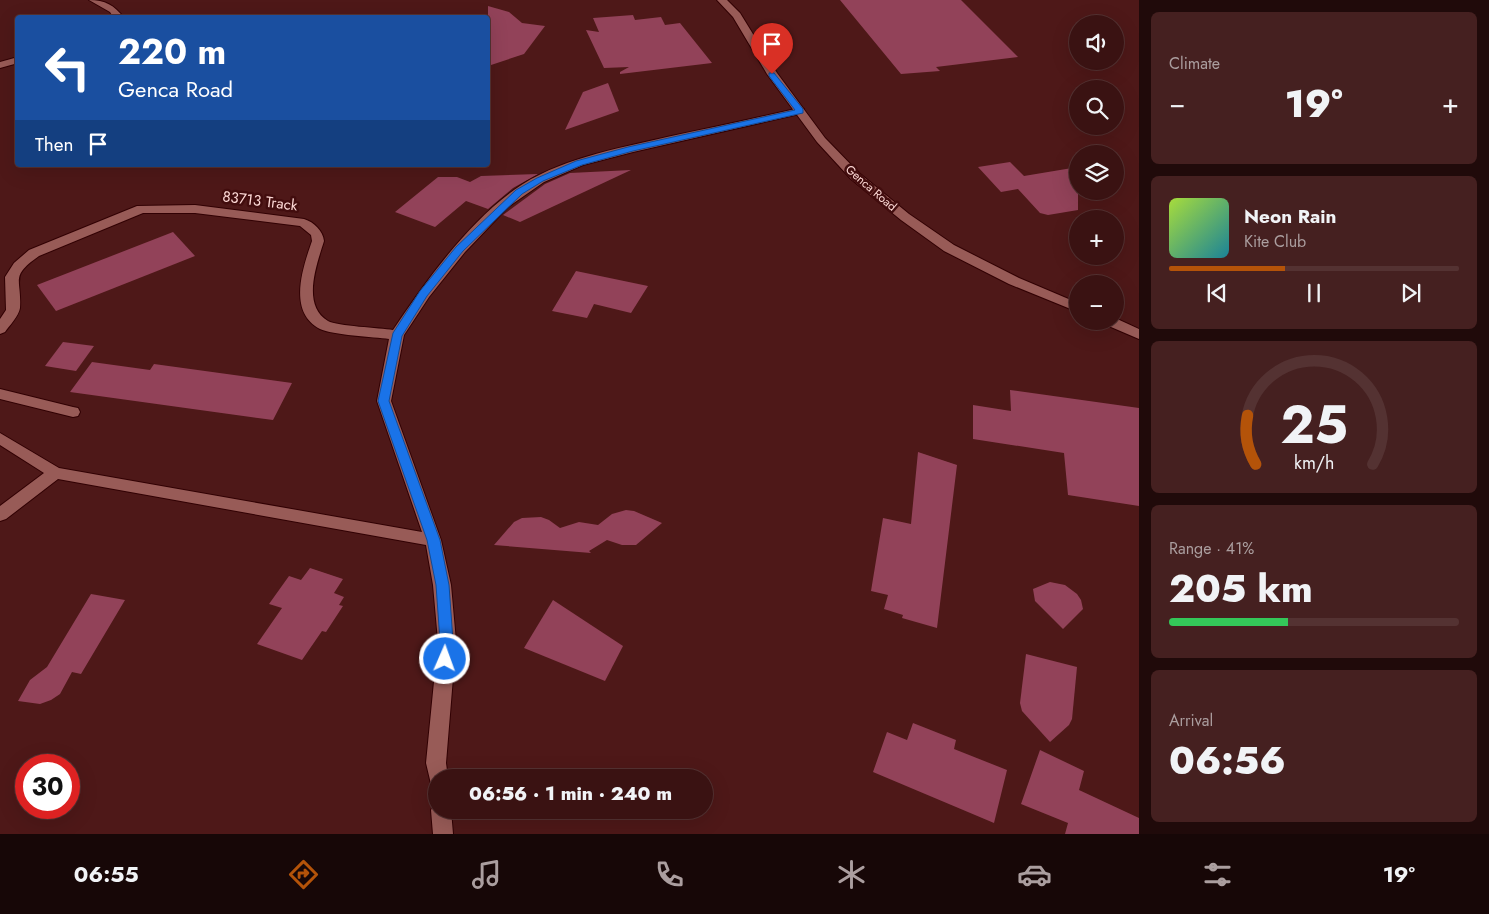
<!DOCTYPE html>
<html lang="en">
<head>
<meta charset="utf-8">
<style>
  body { margin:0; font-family:Jost,sans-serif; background:#452020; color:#f1f3f6; height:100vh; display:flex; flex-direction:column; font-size:19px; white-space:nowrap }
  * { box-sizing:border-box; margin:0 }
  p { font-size:16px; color:#ab9e9f }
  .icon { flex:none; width:28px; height:28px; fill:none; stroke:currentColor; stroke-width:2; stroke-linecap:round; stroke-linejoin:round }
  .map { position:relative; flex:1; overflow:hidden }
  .sheet { display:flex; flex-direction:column; gap:12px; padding:12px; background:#200a0a; width:350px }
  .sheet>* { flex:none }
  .guide { position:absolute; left:15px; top:15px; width:475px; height:152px; border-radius:5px; box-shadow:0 5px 20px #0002,0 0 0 1px #543232; background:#1a4fa0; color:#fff; overflow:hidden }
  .controls { position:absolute; left:1069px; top:15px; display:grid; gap:10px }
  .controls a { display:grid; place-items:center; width:55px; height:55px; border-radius:50%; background:#3a1212; box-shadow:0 5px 20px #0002,0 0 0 1px #543232; font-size:25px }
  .speed { position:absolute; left:15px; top:754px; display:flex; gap:10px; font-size:25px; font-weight:700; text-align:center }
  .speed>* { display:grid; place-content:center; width:65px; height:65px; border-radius:50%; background:#3a1212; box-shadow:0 5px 20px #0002,0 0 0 1px #543232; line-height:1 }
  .speed .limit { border:8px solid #d22; background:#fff; color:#111 }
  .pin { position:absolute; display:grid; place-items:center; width:42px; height:42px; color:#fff; margin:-51px -21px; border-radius:50% 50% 50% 0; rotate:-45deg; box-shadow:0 0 5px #0007 }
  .pin .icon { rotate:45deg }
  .me { position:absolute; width:55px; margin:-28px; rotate:2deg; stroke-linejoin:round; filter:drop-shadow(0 0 4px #0008) }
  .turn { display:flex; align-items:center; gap:18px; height:105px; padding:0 20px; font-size:22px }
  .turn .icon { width:65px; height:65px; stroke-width:2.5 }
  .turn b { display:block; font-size:35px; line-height:42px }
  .then { display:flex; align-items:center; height:48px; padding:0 20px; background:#0003; gap:10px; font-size:19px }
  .big { font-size:38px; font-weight:800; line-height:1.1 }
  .sheet .card { flex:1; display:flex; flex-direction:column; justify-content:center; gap:8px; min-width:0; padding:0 18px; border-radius:8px; background:#452020 }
  .sheet .dial { align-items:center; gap:0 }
  .dial svg { height:130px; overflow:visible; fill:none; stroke:#543232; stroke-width:7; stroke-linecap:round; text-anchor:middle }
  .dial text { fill:#f1f3f6; stroke:none }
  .song { display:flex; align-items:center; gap:15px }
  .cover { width:60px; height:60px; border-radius:8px; background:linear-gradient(135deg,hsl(80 70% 55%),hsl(190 70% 35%)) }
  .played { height:5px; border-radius:2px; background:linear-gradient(90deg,#b45309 40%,#543232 40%) }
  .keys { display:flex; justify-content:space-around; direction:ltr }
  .heat { display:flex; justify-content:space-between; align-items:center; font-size:28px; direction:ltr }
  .charge { height:8px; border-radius:4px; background:linear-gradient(90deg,#34c759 41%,#543232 0) }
  .trip { position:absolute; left:428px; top:769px; width:285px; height:50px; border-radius:25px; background:#3a1212; box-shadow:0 5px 20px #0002,0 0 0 1px #543232; font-weight:800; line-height:50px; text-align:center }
  .menu { display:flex; height:80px; justify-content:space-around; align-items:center; background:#170707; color:#ab9e9f }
  .menu .icon { width:35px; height:35px }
  .menu .selected { color:#b45309 }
  .menu b { font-size:22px; color:#f1f3f6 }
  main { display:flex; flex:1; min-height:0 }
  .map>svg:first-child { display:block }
  .building { fill:#924259 }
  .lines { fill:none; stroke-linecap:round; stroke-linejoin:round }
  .street-casing { stroke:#310003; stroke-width:2 }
  .secondary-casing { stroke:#310003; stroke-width:2 }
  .street { fill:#985b57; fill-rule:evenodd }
  .secondary { fill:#985b57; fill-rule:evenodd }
  .route { fill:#1a73e8; stroke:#114b97 }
  .labels { text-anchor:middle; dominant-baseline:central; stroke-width:5; stroke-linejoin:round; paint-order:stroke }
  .far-street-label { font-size:12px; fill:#fedad7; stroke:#420d0e }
  .street-label { font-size:15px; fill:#fedad7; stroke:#420d0e }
</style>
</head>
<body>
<main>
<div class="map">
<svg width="1139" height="834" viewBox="0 0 1139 834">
  <rect width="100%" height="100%" fill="#4e1818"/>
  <!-- building -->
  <g class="building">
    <polygon points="840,0 961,0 1018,57 936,67 940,71 901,74"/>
    <polygon points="488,6 509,12 522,23 545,26 524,54 488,66"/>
    <polygon points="633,15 635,20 661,17 665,25 680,23 712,63 620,74 620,72 629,67 604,68 586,30 599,32 593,18"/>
    <polygon points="608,83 619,111 565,130 583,92"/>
    <polygon points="1010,162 1024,176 1078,167 1078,210 1048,215 1040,213 1018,189 1001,192 978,167"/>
    <polygon points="631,170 520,222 503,215 545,184 570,173"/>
    <polygon points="538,174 513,188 488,209 466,201 435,227 395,212 438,177 457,177 470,182 481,176"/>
    <polygon points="173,232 195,256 56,311 37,285"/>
    <polygon points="576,271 648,286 631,313 594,304 587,318 552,311"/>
    <polygon points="63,342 94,346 76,371 45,366"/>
    <polygon points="92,362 150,370 154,364 292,383 273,420 70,392"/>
    <polygon points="1010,390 1139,408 1139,506 1068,495 1064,453 973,439 973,405 1011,411"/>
    <polygon points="918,452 957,465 937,628 902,618 903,615 884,609 888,595 871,591 883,518 911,524"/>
    <polygon points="626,510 634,511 662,523 636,545 622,545 607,540 589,551 591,553 494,545 514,522 522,518 541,517 549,520 560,528 579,522 598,525 612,514"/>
    <polygon points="310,568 343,579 334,593 344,597 339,605 343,606 326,632 322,631 302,660 257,644 282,608 269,604 289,576 301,580"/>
    <polygon points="1050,582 1065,585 1077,594 1081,600 1083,609 1063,629 1035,601 1033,589"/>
    <polygon points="91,594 125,600 81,674 72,672 60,694 51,700 40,704 18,701 30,680 47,667"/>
    <polygon points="553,600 623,646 605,681 524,648"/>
    <polygon points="1026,654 1077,667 1072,719 1069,725 1050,742 1022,711 1020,703"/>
    <polygon points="913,723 956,740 954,749 1007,770 994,823 873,772 887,732 907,740"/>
    <polygon points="1040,750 1084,771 1079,790 1139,818 1139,834 1065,834 1068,823 1021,804"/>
  </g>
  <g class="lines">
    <defs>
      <g id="street">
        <path d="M89,0C105,0 114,5 124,18H114L110,12Z"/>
        <polygon points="18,57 18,63 0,68 0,62"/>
        <path d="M800,108L804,109V113L633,152L583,165L544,182L508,207L465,252L429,297L404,335L391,401L441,540L451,585L456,641L446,763L448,778H436V786L431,784L426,763L438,641L433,585L426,545L58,479L6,519L0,521V506L44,473L0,445V433L59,468L422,532L377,401L389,339C374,337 332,335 320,329C287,312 303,267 312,241L311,235L300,226L195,213H143L39,256C9,277 22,279 20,308C19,316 9,326 5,332L0,334V319L6,310L5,277L14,263L29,250L137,206L195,205L304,219C314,222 323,231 324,241C317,264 301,305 328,321C337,326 380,328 393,330C426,281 466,225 514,190C557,159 616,149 667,137C711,128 756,118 800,108Z"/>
        <polygon points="0,389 73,407 78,408 80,412 78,416 73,417 0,399"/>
        <polygon points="436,802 436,810 451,810 453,834 433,834 431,810"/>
      </g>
      <g id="secondary">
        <polygon points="717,0 727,0 740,13 777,73 825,138 859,173 909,214 954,245 1019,278 1078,303 1078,312 1009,284 944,251 901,220 851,179 817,142 767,74 733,17"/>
        <polygon points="1115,318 1139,329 1139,339 1104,324 1102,321 1115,321"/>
      </g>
    </defs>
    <!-- street casing -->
    <use href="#street" class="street-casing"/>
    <!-- secondary casing -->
    <use href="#secondary" class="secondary-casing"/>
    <!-- street -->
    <use href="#street" class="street"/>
    <!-- secondary -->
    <use href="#secondary" class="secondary"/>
  </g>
  <!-- route -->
  <polygon class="route" points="769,73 774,73 803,109 803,113 633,151 582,165 543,181 522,194 463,251 427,296 402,336 389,401 440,540 449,585 453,641 450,663 440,663 438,659 440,641 436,585 427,540 378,401 393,333 420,291 456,247 516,190 537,178 576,161 628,147 795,110 769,76"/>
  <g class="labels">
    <!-- far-street labels -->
    <g class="far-street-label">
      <text transform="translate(871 188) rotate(41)">Genca Road</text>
    </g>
    <!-- street labels -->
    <g class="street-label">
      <text transform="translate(260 201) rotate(7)">83713 Track</text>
    </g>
  </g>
</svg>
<div class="controls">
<a><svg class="icon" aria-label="sound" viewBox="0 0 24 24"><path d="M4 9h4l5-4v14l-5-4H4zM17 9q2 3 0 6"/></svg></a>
<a><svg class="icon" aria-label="search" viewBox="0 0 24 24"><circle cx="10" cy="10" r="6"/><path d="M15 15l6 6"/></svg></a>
<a><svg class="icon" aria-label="layers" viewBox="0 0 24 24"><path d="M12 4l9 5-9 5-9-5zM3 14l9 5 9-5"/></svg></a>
<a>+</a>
<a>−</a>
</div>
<div class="speed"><div class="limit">30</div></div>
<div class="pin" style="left:772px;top:74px;background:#d93025"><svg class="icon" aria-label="arrive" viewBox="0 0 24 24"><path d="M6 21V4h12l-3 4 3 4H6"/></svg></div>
<svg class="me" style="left:445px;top:659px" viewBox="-20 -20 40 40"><circle r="17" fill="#1a73e8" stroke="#fff" stroke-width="3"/><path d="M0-11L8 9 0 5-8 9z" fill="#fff"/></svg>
<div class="trip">06:56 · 1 min · 240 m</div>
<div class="guide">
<div class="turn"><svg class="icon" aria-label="left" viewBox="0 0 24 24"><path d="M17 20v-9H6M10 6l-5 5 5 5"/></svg><div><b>220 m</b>Genca Road</div></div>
<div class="then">Then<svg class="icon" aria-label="arrive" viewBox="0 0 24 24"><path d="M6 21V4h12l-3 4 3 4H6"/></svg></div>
</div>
</div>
<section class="sheet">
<div class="card"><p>Climate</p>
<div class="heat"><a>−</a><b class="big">19°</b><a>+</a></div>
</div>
<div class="card">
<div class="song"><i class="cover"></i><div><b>Neon Rain</b><p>Kite Club</p></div></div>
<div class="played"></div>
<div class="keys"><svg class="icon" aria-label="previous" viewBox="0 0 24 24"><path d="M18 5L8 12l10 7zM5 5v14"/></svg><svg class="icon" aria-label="pause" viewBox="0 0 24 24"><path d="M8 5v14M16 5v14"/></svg><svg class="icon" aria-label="next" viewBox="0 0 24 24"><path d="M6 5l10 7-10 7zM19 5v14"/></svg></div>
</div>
<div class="card dial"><svg viewBox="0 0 100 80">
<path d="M14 69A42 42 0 1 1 86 69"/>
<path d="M14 69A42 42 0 0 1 9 39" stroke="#b45309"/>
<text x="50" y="56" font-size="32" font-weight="700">25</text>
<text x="50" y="72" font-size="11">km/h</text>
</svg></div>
<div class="card"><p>Range · 41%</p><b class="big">205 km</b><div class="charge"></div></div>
<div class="card"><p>Arrival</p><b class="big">06:56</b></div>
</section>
</main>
<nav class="menu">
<b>06:55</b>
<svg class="icon selected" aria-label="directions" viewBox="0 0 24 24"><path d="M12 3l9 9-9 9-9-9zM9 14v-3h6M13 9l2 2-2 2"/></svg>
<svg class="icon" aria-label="music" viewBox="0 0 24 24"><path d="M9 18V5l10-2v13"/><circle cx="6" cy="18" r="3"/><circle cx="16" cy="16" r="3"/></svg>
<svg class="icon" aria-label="phone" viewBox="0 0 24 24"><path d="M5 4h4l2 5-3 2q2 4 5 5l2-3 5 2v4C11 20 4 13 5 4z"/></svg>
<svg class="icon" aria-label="climate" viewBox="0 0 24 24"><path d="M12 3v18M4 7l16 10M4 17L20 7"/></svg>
<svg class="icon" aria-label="car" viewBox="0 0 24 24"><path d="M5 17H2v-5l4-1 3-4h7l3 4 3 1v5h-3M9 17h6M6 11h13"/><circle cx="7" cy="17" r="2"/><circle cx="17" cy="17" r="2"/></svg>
<svg class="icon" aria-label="filters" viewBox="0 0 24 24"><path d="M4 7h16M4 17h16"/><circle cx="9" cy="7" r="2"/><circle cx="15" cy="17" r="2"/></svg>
<b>19°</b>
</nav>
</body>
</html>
